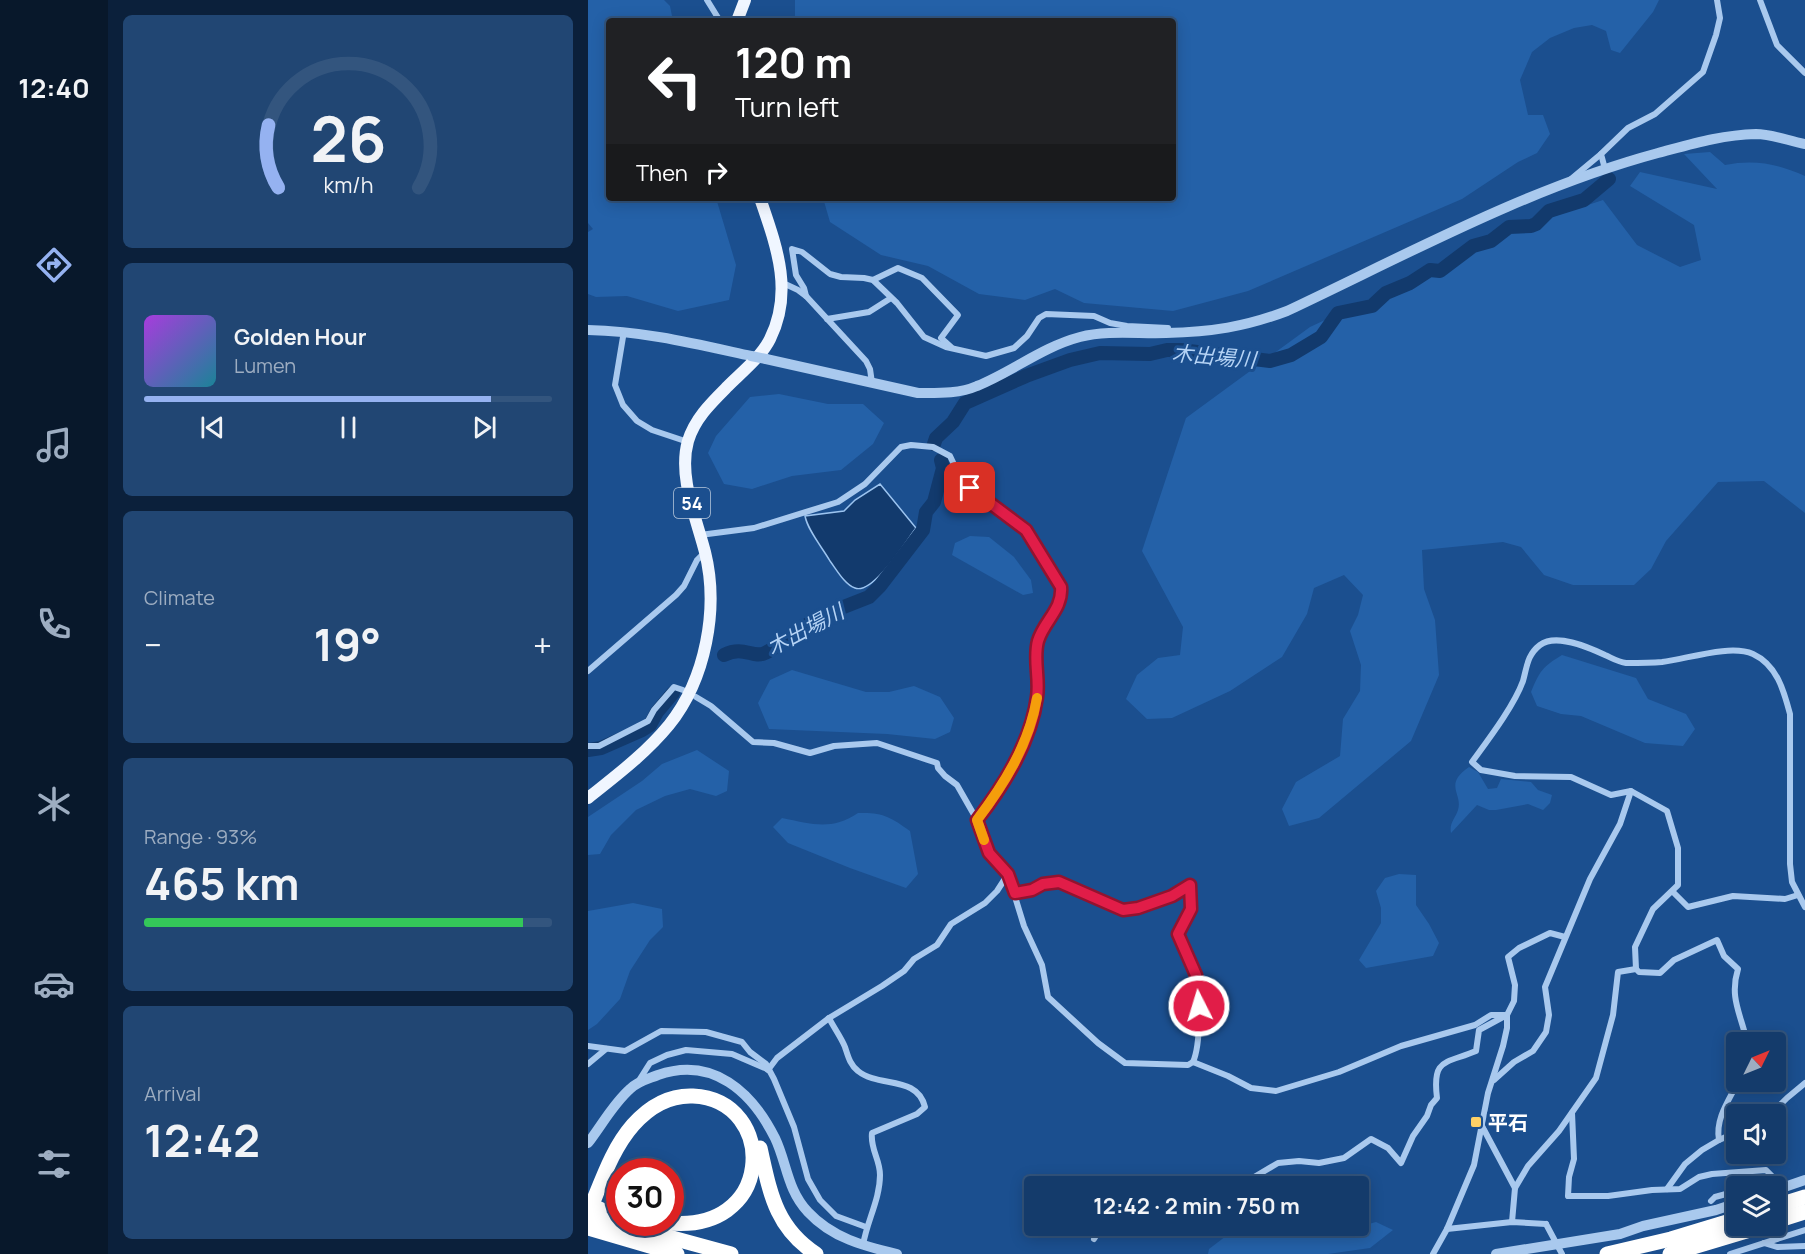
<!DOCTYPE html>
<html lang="en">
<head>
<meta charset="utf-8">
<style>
  body { margin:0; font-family:Manrope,"Noto Sans JP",sans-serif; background:#214673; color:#f1f3f6; height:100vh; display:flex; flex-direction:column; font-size:22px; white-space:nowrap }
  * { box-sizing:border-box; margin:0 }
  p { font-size:20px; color:#9dadc1 }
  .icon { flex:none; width:33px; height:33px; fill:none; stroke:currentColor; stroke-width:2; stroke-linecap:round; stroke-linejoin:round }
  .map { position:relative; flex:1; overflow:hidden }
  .panel { display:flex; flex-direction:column; gap:15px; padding:15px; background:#0b203b; width:480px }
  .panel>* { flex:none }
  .guide { position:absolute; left:18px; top:18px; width:570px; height:183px; border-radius:6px; box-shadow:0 3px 15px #0003,0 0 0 2px #33557e; background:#202124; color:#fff; overflow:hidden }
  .needle { width:39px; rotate:47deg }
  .fabs { position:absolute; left:1138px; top:1032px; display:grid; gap:12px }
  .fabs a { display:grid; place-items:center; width:60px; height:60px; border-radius:6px; background:#143b6b; box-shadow:0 3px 15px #0003,0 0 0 2px #33557e; font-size:30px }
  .speed { position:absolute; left:18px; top:1158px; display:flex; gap:12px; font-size:30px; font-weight:700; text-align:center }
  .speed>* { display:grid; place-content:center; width:78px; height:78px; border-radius:50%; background:#143b6b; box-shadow:0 3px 15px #0003,0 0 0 2px #33557e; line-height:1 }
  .speed .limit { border:9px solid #d22; background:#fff; color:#111 }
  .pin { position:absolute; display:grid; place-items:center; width:51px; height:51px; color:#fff; margin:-26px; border-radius:12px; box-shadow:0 3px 9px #0006 }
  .me { position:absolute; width:66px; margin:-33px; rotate:355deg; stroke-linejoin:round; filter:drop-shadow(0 0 4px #0008) }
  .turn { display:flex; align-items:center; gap:21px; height:126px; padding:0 30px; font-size:27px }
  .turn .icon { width:78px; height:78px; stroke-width:2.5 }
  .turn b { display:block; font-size:42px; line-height:51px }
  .then { display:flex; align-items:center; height:57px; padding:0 30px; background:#0003; gap:12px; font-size:22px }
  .big { font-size:45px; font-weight:700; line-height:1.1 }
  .panel .tile { flex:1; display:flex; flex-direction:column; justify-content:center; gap:9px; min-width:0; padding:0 21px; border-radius:9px; background:#214673 }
  .panel .dial { align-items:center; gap:0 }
  .dial svg { height:156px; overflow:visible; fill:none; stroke:#33557e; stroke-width:7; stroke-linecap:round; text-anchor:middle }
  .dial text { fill:#f1f3f6; stroke:none }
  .song { display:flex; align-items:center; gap:18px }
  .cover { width:72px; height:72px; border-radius:9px; background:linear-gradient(135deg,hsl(280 70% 55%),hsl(190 70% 35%)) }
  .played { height:6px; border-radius:3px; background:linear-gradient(90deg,#95b2f1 85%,#33557e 85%) }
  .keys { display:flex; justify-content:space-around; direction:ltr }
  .heat { display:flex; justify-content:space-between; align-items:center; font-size:33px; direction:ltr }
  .charge { height:9px; border-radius:4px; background:linear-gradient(90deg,#34c759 93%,#33557e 0) }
  .trip { position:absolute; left:436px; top:1176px; width:345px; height:60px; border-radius:6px; background:#143b6b; box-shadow:0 3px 15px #0003,0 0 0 2px #33557e; font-weight:700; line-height:60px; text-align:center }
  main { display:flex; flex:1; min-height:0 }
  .menu { display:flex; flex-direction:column; width:108px; justify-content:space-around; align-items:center; background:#08182b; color:#9dadc1 }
  .menu .icon { width:42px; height:42px }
  .menu .current { color:#95b2f1 }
  .menu b { font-size:27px; color:#f1f3f6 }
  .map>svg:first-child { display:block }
  .green { fill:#2461a8 }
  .water { fill:#123a6d; stroke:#9cc4f0; stroke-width:1.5 }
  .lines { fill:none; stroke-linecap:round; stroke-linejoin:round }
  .river { stroke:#123a6d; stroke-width:14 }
  .minor { stroke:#a9c9ee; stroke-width:6 }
  .tertiary { stroke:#a9c9ee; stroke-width:10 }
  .primary { stroke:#f0f6ff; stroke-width:12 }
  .motorway { stroke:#fff; stroke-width:15 }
  .minor-bridge { stroke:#a9c9ee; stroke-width:6 }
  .tertiary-bridge { stroke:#a9c9ee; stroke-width:10 }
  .motorway-bridge { stroke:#fff; stroke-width:15 }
  .route-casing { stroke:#92132f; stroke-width:15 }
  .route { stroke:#e11d48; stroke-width:10 }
  .slow { stroke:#f59e0b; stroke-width:10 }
  .poi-dot { fill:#ffd166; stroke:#1b4f8f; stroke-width:2 }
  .labels { text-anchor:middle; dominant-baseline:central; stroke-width:6; stroke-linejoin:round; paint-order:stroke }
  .shield { fill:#1b4f8f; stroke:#bbcadd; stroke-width:1.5 }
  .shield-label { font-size:18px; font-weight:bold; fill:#fff }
  .poi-label { font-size:20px; font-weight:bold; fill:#fff; stroke:#1b4f8f; text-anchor:start }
  .water-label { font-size:21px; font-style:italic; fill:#b5d3f5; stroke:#1b4f8f }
</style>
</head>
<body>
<main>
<nav class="menu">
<b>12:40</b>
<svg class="icon current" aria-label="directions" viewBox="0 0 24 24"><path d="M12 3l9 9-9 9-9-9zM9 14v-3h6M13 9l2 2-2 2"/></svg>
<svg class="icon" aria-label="music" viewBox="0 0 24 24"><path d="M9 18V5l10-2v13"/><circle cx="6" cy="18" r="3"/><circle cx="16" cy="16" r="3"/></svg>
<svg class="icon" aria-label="phone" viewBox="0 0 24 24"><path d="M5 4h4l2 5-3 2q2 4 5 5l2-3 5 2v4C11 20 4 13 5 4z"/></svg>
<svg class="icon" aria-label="climate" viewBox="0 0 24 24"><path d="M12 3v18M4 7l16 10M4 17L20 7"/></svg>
<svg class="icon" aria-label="car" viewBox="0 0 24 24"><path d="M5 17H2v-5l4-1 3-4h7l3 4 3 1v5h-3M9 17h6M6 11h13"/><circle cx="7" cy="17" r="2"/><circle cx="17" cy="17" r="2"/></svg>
<svg class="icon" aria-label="filters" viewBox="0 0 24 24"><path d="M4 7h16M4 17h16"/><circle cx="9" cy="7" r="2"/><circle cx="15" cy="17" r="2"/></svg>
</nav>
<section class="panel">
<div class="tile dial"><svg viewBox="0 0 100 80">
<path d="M14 69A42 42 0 1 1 86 69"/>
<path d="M14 69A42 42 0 0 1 9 37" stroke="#95b2f1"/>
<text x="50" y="56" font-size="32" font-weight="700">26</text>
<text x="50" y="72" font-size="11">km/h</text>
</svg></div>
<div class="tile">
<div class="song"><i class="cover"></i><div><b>Golden Hour</b><p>Lumen</p></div></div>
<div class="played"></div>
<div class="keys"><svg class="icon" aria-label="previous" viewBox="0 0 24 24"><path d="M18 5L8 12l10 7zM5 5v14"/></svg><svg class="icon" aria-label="pause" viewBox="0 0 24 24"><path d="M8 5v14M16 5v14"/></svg><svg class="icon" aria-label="next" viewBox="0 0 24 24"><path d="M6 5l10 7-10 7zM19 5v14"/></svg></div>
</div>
<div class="tile"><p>Climate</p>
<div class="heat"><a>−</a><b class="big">19°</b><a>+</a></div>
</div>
<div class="tile"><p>Range · 93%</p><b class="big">465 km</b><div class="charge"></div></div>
<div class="tile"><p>Arrival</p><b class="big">12:42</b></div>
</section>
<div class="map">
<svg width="1217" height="1254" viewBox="0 0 1217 1254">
  <rect width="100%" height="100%" fill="#1b4f8f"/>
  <!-- green -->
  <g class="green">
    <polygon points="0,0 76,0 82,6 85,21 21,21 21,198 128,198 148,265 141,300 90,311 39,296 8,297 0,294 0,232 5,229 0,223"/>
    <polygon points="207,0 1071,0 1065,12 1032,53 1023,50 1018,31 1004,25 986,28 962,38 944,52 932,80 940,115 955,115 962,134 949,153 930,162 874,199 660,291 585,311 496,303 467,289 437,300 391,294 340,266 293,255 242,222 235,198 585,198 585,21 207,21"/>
    <path d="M1122,152L1137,165C1167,159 1190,164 1217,176V513L1176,481L1130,482L1078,541L1063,569L1046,585H985L956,575L933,547L915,542L834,550L836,589L847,620L851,675L823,741L731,818L701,826L694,809L708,782L752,756L755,719L772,691L773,665L762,631L770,615L775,595L756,575L726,588L719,614L694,657L642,691L584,718L559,719L538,699L549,675L570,658L592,655L595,627L554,551L598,418L722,327L943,224L1015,200L1049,245L1092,267L1113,260L1106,225L1042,186L1052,172L1129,189L1096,154Z"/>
    <polygon points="191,394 240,404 275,404 296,423 285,444 253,470 204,476 164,489 136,484 120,453 128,436 162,397"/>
    <polygon points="382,536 401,537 426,557 443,580 445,593 435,595 364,555 367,543"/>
    <path d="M974,655L1048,678L1060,699L1098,714L1107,729L1095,746L1057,743L993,716L973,714L949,706L943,692C952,671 954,667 974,655Z"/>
    <polygon points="204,670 278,692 301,692 326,686 352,697 366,718 362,732 347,739 299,734 181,729 170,703 182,680"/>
    <polygon points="109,750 141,771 139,791 128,796 102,789 77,796 48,810 23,835 12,854 0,855 0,817 54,781 74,764"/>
    <path d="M881,767L890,772L900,789L909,788L913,779L943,782L950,790L964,795L962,803L955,810L940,804L908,810H901L889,805L863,833C861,823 867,819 870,810C875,793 855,785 881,767Z"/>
    <path d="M270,813C294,812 303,817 322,831L330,874L318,888L262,868L200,843L185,827L194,818C224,824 243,831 270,813Z"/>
    <polygon points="811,874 828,875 828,905 841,924 851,943 845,956 778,968 771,960 793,923 793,908 788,891 797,878"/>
    <polygon points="45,903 74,909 75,927 62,940 42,971 32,999 9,1024 0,1030 0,911"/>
    <polygon points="788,1222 805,1230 782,1248 740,1254 620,1254 621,1249 642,1233 713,1229 766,1228"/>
  </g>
  <!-- water -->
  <path class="water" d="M292,484L328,528C318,541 285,595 267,588C257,585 248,569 242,561C234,547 220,531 217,516L256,511L267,500Z"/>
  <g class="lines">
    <!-- river -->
    <g class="river">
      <polyline points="346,444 348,438 365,422 377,403 438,376 482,360 512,353 562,354 579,350 593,350 682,361 703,355 733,337 750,313 784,306 798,293 822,283 842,270 852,271 885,246 903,241 921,227 943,226 948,224 961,211 996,200 1021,179"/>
      <path d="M136,655C156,645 165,659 177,653C192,647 185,640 206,639L220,624L232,621L253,608L281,597L292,586L335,530L338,512L346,502L355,468L353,460"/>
      <polyline points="0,750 13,748 54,730 62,725 69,712 85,693"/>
    </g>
    <!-- minor -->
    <g class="minor">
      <polyline points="119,0 132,21"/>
      <polyline points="1172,0 1189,45 1217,73"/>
      <polyline points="1017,169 1013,154 1040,128 1067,114 1115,72 1128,35 1132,18 1129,0"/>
      <polyline points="983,179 1013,154"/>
      <polyline points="285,280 310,268 334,278 370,315 353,338 363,347"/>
      <polyline points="195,283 210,290 218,296 278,361 282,369 284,383"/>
      <polyline points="218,296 216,288 208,275 204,249 214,252 242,274 253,277 276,278 285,280 309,303 336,337 358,347 398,356 426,348 439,336 451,318 458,314 506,316 522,323 539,326 580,328"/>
      <polyline points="239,319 281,312 303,298"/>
      <polyline points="36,331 27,385 35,405 49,421 64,430 100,442"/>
      <path d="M112,535L166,528L250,502L277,484L313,447L323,445L345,447L362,456L371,475L382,488L438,530L473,587C475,610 456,621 450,641C445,659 452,679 449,697C443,743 417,783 389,820"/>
      <polyline points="0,671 88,595 96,586 109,560 115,554 117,555"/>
      <polyline points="108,697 123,706 165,742 186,743 222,753 246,746 289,743 349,763 350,768 357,776 369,785 389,820 401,853 420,874 436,926 454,965 460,997 510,1043 537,1063 600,1065 605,1062 640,1076 663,1088 688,1091 751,1072 813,1046 887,1025 903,1015 919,1015"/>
      <polyline points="0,746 11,746 60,721 66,710 86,687 95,690"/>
      <polyline points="1085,892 1100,907 1145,896 1197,899 1210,895"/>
      <path d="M427,893L444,890L455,884L471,883L535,910L550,908L584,896L602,885L603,909L590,934C596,947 606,963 609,977C612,997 613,1044 605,1062"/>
      <path d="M1048,969L1047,947L1065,909L1090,885V848L1079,811L1043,791L1023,795L983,777L927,776L893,770L884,762C900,740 926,706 935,681C939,667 939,655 952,645C968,633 1000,647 1017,655C1024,658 1030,662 1038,663C1050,663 1062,663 1074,662C1099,659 1142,644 1165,654C1189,665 1196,691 1202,714V864L1204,882L1217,907"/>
      <path d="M241,1018C246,1028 253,1037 257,1047C260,1056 262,1065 270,1071C291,1088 329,1075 337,1107L329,1114L284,1133C282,1149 292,1159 292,1175C292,1199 279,1221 275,1245"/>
      <polyline points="0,1046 37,1051 73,1031 118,1032 154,1042 162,1052 178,1064 186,1079 206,1127 220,1179 232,1200 248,1216 278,1227"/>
      <polyline points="0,1064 18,1049"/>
      <polyline points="180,1070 189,1058 241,1018 294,986 316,971 326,959 349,945 363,924 397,903 409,891 420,874"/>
      <polyline points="906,1080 926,1062 945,1051 958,1032 961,1015 957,987 1002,879 1032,824 1043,791"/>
      <polyline points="50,1082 62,1063 79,1055 98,1050 144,1054 179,1069"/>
      <polyline points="984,1113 986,1159 981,1177 980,1196 1020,1196 1064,1190 1092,1189 1111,1177 1124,1174 1178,1170 1189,1181 1176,1186"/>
      <polyline points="1183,1114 1199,1098 1217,1083"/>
      <polyline points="894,1126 927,1188"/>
      <polyline points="1131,1140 1149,1132"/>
      <path d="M651,1186L690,1163L711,1161L731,1163L756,1158L783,1139L800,1148L813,1163L825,1136L839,1116L843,1105L849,1098C844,1058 857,1064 888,1051L891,1030L915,1017"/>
      <path d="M1079,1189L1097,1164L1114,1150L1131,1140C1127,1119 1141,1100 1150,1082"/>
      <polyline points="1123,1201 1127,1197 1149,1191"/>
      <path d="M924,1222L927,1188L940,1166L971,1131L1008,1078L1025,1015L1030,972L1048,969L1051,972L1072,973L1086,960L1129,940L1136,956L1150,969C1141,998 1153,1014 1159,1042"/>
      <polyline points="859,1229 924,1222 958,1224"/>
      <polyline points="506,1239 514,1226"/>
      <polyline points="1176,1243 1189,1247 1217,1246"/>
      <polyline points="845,1254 859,1229 886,1165 900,1093 915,1046 919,1028 919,1015 926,1001 927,985 920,957 931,948 962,933 977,937"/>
      <polyline points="1142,1254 1217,1230"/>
    </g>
    <!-- tertiary -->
    <g class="tertiary">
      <path d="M0,330C56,331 108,344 163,356"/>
      <path d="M178,359L330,393C349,393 371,394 389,386C424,372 454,347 492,337C519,330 550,334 578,333C623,332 657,327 699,311C820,254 940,188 1070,153C1104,144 1133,135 1168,134C1184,134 1201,141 1217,144"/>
      <path d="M0,1143C14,1125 25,1104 42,1089C50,1081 60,1079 70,1075C125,1056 164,1092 187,1138C199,1163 199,1190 220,1212C244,1238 276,1246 309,1254"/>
      <polyline points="1188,1190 1217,1180"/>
      <polyline points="908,1254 1032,1234 1055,1226 1128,1210 1149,1203"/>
    </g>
    <!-- primary -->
    <g class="primary">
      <polyline points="149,21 157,0"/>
      <path d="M0,798C29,775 58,753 81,725C118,679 131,608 117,552C108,517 90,476 100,441C107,418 124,402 140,386C154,372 173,357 182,339C206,291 188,245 172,198"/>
    </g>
    <!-- motorway -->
    <g class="motorway">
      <path d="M172,1148C182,1192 187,1227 228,1254"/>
      <polyline points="1188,1206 1217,1197"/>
      <path d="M0,1214C13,1184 23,1150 45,1125C61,1107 81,1095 105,1096C191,1100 188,1239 74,1222"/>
      <polyline points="0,1215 143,1254"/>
      <polyline points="1188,1221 1217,1212"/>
      <polyline points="0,1228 89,1254"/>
      <polyline points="1019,1254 1083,1239 1149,1219"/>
      <polyline points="1082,1254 1175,1226"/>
    </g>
    <!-- minor-bridge -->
    <polyline class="minor-bridge" points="958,1224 974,1254"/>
    <!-- tertiary-bridge -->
    <polyline class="tertiary-bridge" points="163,356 178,359"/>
    <!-- motorway-bridge -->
    <polyline class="motorway-bridge" points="0,1206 12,1209"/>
  </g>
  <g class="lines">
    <defs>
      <path id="route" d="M382,488L438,530L473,587C475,609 456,621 450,641C445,659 452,679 449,697C443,742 417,784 389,820L401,853L420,874L427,893L444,890L455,884L471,882L535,910L550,908L584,896L602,885L603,909L590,934L608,975L611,1006"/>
    </defs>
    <!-- route casing -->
    <use href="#route" class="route-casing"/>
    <!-- route -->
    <use href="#route" class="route"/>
    <!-- slow -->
    <path class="slow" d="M396,840L389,820C417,783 441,744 449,698"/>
  </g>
  <!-- markers -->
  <rect class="poi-dot" x="882" y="1116" width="12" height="12" rx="3"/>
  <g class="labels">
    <!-- shield labels -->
    <rect class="shield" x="86" y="488" width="36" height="30" rx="4.5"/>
    <g class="shield-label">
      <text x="104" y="503">54</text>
    </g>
    <!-- poi labels -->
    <g class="poi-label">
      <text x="900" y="1122">平石</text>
    </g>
    <!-- water labels -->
    <g class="water-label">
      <text transform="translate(626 356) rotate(5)">木出場川</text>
      <text transform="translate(217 629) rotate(-28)">木出場川</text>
    </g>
  </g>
</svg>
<div class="fabs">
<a><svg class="needle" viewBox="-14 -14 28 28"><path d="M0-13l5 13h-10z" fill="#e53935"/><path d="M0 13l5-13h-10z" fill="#9dadc1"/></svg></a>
<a><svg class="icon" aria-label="sound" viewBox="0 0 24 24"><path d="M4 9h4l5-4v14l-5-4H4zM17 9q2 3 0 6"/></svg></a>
<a><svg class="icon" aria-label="layers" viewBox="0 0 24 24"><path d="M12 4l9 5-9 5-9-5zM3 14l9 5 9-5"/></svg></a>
</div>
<div class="speed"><div class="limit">30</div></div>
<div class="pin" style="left:382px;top:488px;background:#d93025"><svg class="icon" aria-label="arrive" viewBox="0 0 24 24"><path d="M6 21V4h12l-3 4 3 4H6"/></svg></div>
<svg class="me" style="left:611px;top:1006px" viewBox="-20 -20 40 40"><circle r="17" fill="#e11d48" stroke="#fff" stroke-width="3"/><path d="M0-11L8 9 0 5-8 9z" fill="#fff"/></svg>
<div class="trip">12:42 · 2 min · 750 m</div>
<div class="guide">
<div class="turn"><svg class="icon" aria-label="left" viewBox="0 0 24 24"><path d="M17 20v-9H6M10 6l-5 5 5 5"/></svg><div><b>120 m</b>Turn left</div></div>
<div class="then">Then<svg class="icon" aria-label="right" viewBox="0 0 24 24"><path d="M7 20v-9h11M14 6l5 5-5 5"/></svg></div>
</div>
</div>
</main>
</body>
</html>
